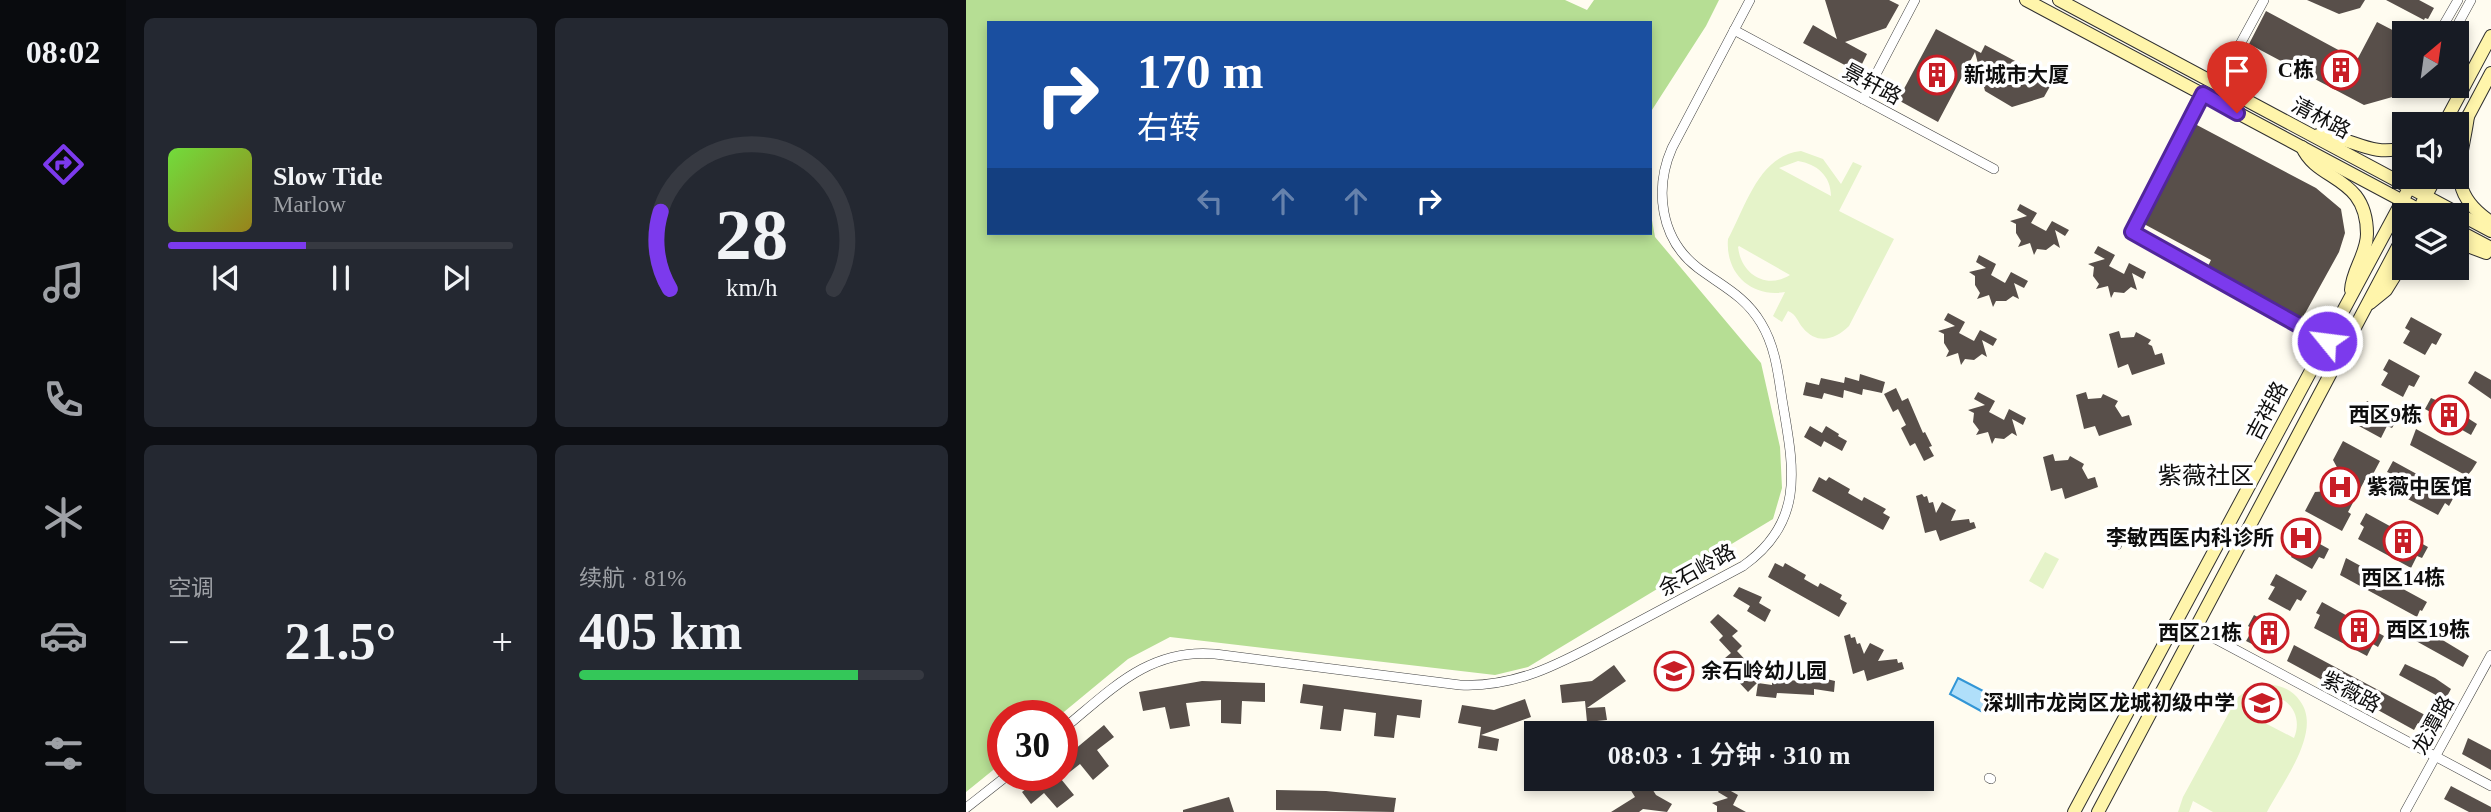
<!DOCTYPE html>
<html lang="zh">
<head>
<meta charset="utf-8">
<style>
  body { margin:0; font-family:"Times New Roman","Noto Sans SC",serif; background:#242831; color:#f1f3f6; height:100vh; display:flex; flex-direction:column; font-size:26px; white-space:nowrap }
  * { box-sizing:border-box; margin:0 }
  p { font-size:23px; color:#9ea1a6 }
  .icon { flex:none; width:38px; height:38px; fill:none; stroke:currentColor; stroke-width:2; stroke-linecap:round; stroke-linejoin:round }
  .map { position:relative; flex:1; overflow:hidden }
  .details { display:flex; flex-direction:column; gap:18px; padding:18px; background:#0d0f14; width:840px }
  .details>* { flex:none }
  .hud { position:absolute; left:21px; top:21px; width:665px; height:214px; border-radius:0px; box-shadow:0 4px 10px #0003; background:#1a4fa0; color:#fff; overflow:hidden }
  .needle { width:46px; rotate:29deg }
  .fabs { position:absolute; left:1426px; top:21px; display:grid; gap:14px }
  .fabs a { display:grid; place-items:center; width:77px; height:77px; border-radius:0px; background:#171b24; box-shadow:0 4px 10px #0003; font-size:35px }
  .speed { position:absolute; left:21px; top:700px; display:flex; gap:14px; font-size:35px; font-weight:700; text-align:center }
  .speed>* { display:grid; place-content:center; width:91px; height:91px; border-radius:50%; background:#171b24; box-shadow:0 4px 10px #0003; line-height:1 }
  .speed .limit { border:10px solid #d22; background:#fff; color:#111 }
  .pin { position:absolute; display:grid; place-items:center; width:60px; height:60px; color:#fff; margin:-72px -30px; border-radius:50% 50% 50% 0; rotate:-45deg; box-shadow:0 0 7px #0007 }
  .pin .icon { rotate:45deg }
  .me { position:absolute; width:77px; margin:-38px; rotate:299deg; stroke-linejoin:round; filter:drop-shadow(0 0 5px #0008) }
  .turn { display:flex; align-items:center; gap:24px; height:147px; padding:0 35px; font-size:32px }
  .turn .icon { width:91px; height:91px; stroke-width:2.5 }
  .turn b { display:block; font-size:49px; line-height:60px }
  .lanes { display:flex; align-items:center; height:66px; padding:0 35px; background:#0003; justify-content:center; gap:35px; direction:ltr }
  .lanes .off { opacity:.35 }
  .big { font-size:52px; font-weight:600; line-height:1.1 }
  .details .tile { flex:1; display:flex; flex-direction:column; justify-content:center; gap:10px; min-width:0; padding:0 24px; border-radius:10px; background:#242831 }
  .details .dial { align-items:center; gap:0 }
  .dial svg { height:182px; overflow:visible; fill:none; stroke:#363941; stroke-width:7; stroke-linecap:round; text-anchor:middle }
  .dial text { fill:#f1f3f6; stroke:none }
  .song { display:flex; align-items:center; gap:21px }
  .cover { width:84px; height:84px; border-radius:10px; background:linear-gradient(135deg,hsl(100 70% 55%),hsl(50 70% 35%)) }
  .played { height:7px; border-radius:4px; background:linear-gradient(90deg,#7c3aed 40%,#363941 40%) }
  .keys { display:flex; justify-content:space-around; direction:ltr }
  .heat { display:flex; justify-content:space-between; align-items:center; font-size:38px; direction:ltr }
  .charge { height:10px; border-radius:5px; background:linear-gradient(90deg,#34c759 81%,#363941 0) }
  .details .tiles { flex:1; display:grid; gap:18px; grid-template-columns:repeat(2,1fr) }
  .trip { position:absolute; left:558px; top:721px; width:410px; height:70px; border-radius:0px; background:#171b24; box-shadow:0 4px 10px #0003; font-weight:600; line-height:70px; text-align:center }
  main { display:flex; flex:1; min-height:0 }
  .menu { display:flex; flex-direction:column; width:126px; justify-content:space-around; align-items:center; background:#090b0e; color:#9ea1a6 }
  .menu .icon { width:49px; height:49px }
  .menu .on { color:#7c3aed }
  .menu b { font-size:32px; color:#f1f3f6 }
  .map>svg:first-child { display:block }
  .forest { fill:#b6de94 }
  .pitch { fill:#e5f3c9; fill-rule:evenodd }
  .water { fill:#b0dffa; stroke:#3296d6; stroke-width:2 }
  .building { fill:#584f4a }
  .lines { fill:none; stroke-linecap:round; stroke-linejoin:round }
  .minor-casing { stroke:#414141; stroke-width:10 }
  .secondary-casing { stroke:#303030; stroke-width:14 }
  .minor { stroke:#fff; stroke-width:9 }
  .secondary { stroke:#fff5ab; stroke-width:12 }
  .route-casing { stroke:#51269a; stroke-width:18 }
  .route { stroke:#7c3aed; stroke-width:12 }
  .labels { text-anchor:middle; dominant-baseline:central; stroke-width:7; stroke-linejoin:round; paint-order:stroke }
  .poi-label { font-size:21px; font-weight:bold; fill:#0e0e0e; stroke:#fff; text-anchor:end }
  .street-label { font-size:21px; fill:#0e0e0e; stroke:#fff }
  .quarter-label { font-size:24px; fill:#0e0e0e; stroke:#fff }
</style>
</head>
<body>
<main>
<nav class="menu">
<b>08:02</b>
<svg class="icon on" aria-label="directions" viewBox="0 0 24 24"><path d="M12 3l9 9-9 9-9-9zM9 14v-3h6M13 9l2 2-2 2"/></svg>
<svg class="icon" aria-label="music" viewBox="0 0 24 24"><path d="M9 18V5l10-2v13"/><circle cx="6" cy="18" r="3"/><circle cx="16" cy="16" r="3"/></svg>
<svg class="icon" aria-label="phone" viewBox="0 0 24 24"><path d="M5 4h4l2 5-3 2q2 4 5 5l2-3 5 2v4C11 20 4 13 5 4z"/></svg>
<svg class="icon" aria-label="climate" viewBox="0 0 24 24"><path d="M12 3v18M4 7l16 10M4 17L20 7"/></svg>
<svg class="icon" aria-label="car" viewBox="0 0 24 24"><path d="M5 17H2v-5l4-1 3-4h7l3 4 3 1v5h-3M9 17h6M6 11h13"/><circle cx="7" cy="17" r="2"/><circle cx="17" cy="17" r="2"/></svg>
<svg class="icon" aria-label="filters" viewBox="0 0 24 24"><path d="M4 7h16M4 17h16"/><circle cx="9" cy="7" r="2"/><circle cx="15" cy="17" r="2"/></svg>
</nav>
<section class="details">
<div class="tiles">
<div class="tile">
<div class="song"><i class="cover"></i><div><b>Slow Tide</b><p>Marlow</p></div></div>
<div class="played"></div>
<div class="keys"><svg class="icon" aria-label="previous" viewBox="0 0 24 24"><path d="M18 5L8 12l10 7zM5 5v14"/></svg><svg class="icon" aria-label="pause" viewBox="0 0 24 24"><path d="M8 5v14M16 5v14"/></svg><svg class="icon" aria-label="next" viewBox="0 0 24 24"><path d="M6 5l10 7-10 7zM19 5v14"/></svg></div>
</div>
<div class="tile dial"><svg viewBox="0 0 100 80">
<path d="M14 69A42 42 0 1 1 86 69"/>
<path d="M14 69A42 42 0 0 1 10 35" stroke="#7c3aed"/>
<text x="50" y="56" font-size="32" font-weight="700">28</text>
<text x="50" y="72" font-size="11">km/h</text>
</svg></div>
<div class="tile"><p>空调</p>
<div class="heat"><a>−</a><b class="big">21.5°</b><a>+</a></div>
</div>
<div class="tile"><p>续航 · 81%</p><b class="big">405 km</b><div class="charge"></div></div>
</div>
</section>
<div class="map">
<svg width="1525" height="812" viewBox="0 0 1525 812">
  <rect width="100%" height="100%" fill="#fffcf0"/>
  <!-- forest -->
  <polygon class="forest" points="0,0 599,0 621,10 628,0 753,0 740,26 684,113 684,23 23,23 23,233 684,233 684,209 689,237 795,363 814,447 816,488 807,519 562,667 529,675 204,637 162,659 93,716 37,716 37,762 0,792"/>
  <!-- pitch -->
  <g class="pitch">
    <path d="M835,151L857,159L875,184L887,162L896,166L873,211L928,239L883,326C869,340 851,345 837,328C831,321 831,315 822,311L816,322L807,316L819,292C786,298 759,274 762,239C780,206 793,155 835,151ZM832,161C851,164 865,176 865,196L813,168ZM772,247L773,246L824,275C800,290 775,274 772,247Z"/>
    <polygon points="1079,552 1093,559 1077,589 1063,581"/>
    <path d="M1300,684C1314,685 1326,689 1334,701C1357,731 1316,783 1301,812H1247L1227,801L1223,812H1212L1217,797L1271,698L1284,688ZM1301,695C1324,696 1337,717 1328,738L1276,711L1283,701Z"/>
  </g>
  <!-- water -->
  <polygon class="water" points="992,678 1023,694 1015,711 984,694"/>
  <!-- building -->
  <g class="building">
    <polygon points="859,0 923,0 933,5 920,28 879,42 901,54 892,72 837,43 847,25 871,39"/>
    <polygon points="1341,0 1399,0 1394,8 1373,14"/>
    <polygon points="1420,0 1453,0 1468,8 1462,19 1459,18 1458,20"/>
    <polygon points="1300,11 1391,60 1411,22 1438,36 1438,86 1441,86 1437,94 1398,105 1283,44"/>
    <polygon points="970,29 1015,53 1019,45 1087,81 1078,97 1046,107 1019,91 1009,52 972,122 932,100"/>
    <polygon points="1229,124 1350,188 1375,209 1379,233 1373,252 1336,319 1242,266 1245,260 1178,224"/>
    <polygon points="1054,204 1071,213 1065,223 1080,231 1086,221 1103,230 1099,236 1089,230 1094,248 1088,244 1080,250 1071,249 1068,255 1064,243 1052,247 1055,241 1050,233 1050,224 1044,221 1061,216 1051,210"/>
    <polygon points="1132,246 1149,255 1143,266 1158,274 1163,263 1180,272 1177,279 1166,273 1171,290 1165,287 1158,293 1148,292 1145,298 1142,286 1130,289 1133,284 1127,276 1128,267 1122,264 1139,259 1128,253"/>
    <polygon points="1013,255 1030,264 1025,275 1039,283 1045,272 1062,281 1058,288 1048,283 1053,299 1047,296 1040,301 1030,301 1027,307 1023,295 1011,299 1014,293 1009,285 1009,276 1003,272 1020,268 1010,262"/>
    <polygon points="982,313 999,322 993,333 1008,341 1014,330 1031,339 1027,346 1016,340 1021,357 1016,354 1008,360 999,359 995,365 992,353 980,357 983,351 978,343 978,334 972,331 989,326 978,320"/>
    <polygon points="1445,317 1476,334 1470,345 1466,343 1459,355 1437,343 1444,331 1439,328"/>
    <polygon points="1153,331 1155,338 1168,337 1170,332 1185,340 1182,344 1186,346 1189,355 1196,353 1199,364 1166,375 1162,364 1152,368 1143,334"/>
    <polygon points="1423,359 1454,376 1448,387 1443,385 1437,397 1415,385 1422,373 1417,370"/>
    <polygon points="1509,371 1525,380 1525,399 1502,383"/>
    <polygon points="894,374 919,382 916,393 897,389 896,395 878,390 877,398 858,393 856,399 837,395 840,382 853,385 855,378 878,383 879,377 893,381"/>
    <polygon points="930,388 936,401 942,398 957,433 959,432 966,446 963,447 968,456 958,461 949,443 944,446 935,428 940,425 932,409 927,412 918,394"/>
    <polygon points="1012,392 1029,401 1023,412 1038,420 1043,409 1060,418 1057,425 1046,419 1051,436 1046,433 1038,439 1029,438 1026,444 1022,432 1010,435 1013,430 1007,422 1008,413 1002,410 1019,405 1008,399"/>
    <polygon points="1120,392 1122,399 1135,398 1137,394 1152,401 1149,406 1156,417 1163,415 1166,425 1133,436 1129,426 1118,429 1110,395"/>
    <polygon points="1465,398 1483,406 1511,424 1505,435 1459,409"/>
    <polygon points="1401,401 1432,418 1426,428 1421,426 1415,438 1393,426 1399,414 1395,412"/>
    <polygon points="844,426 856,433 860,426 873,434 872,436 881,441 876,451 858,441 855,447 838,437"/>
    <polygon points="1450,429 1511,462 1506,470 1501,476 1444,445"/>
    <polygon points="1377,441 1414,461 1405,478 1401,476 1382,512 1385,514 1376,531 1339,511 1349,492 1362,491 1371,483 1373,471 1367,460"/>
    <polygon points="1087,454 1089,461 1102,460 1104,456 1118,464 1116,468 1122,479 1129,477 1132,487 1099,499 1096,488 1085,491 1077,457"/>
    <polygon points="1427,461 1489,495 1483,506 1479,503 1472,515 1419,487 1426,474 1421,472"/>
    <polygon points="853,477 860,481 863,477 884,489 882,493 896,501 898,497 920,509 917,513 924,517 917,530 846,491"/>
    <polygon points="956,494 958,497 961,496 963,503 967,502 970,513 976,502 990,510 985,521 1003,519 1004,523 1008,522 1010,528 974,541 970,530 959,533 950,496"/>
    <polygon points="1400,513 1462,547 1456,558 1451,556 1445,568 1392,539 1398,527 1394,524"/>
    <polygon points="1332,532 1363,549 1358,559 1353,557 1346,569 1325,557 1331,545 1327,542"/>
    <polygon points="1380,558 1461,602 1456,611 1454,610 1451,617 1374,575"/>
    <polygon points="809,563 817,567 819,563 840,575 838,579 852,587 854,583 876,595 874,599 881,603 873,617 802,577"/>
    <polygon points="1310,574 1341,591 1335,601 1331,599 1324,611 1302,599 1309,587 1304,585"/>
    <polygon points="773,587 796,597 793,603 805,610 799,622 781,611 784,606 767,596"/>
    <polygon points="1356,602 1418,636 1412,647 1407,644 1401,656 1348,628 1354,615 1350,613"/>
    <polygon points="752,614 772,631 766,636 776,646 771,651 787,668 782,672 791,683 782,692 768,677 773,673 759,658 765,653 753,640 757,636 744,622"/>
    <polygon points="1288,615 1319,632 1313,643 1309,640 1302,652 1280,641 1287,629 1282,626"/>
    <polygon points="1455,627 1503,656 1497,667 1450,641"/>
    <polygon points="884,634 885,638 889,637 891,644 894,643 898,654 904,643 918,650 912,661 931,659 932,663 936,662 938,669 901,681 898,670 887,674 878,636"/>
    <polygon points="1328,645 1459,715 1454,724 1452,723 1448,730 1392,699 1395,693 1382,685 1378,692 1321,661"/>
    <polygon points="1439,664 1469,678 1485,689 1479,700 1433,675"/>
    <polygon points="648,665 660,681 621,708 639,707 641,720 621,722 619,701 596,703 594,685 626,681"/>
    <polygon points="844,675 869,681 868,692 848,689 848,695 811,693 810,698 790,696 792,683 806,685 806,678 843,682"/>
    <polygon points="236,681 299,683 299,702 276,701 275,724 255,723 255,700 220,703 224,726 204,729 199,707 177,711 173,692"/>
    <polygon points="337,684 456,700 454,718 431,715 428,738 408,736 410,713 378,709 375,731 354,729 357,706 334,703"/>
    <polygon points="559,699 565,717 515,735 533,739 531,751 512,748 515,727 492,723 496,705 528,710"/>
    <polygon points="138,725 148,737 131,750 143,766 127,780 114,764 100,775 95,779 108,795 91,808 78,793 65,804 56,792 77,775 96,775 96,760"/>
    <polygon points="1502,738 1525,750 1525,770 1496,754"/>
    <polygon points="658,779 680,779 690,795 706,804 701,812 677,809 673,812 645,812 669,797"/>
    <polygon points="756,786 772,795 767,805 780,812 751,812 751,806 746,803 762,798 752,792"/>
    <polygon points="1485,786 1525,807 1525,812 1503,812 1478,799"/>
    <polygon points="310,790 360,791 430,798 428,812 310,810"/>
    <polygon points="263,797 268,812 217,812 217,810"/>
  </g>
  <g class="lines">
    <defs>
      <g id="minor">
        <polyline points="768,30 1028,169"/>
        <polyline points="1473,33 1492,0"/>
        <polyline points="1487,33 1505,0"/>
        <polyline points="1252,85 1298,0"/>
        <polyline points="1237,94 1166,232 1361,341"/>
        <polyline points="897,99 949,0"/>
        <polyline points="1150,544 1151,545"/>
        <polyline points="1229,628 1525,786"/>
        <path d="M96,730C144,691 182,648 249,654L494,685C557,688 605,657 659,629C698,608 737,587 777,566C841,521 827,465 816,399C812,372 809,346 795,323C779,296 756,286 732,268C694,239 688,189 706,148L784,0"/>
        <polyline points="1023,778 1025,779"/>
        <polyline points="0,808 42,775"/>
        <polyline points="1439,812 1525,655"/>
      </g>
      <g id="secondary">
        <polyline points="1060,0 1463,215"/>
        <polyline points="1093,0 1525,231"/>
        <path d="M1502,116C1496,162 1478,191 1525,222"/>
        <polyline points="1499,122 1525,73"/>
        <polyline points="1478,124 1525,36"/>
        <path d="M1352,135C1383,135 1406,159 1438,147"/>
        <path d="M1336,147C1351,182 1401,175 1401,234C1401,254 1386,270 1385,290"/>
        <polyline points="1456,203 1470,177"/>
        <polyline points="1491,230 1525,248"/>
        <polyline points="1491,242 1520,253"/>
        <polyline points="1404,303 1420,290 1438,261"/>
        <polyline points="1108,812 1449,177"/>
        <polyline points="1132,812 1438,235"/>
      </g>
    </defs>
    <!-- minor casing -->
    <use href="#minor" class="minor-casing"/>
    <!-- secondary casing -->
    <use href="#secondary" class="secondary-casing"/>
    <!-- minor -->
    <use href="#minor" class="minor"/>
    <!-- secondary -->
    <use href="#secondary" class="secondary"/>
  </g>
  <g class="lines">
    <defs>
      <polyline id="route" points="1271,113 1237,94 1166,232 1361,341"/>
    </defs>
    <!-- route casing -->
    <use href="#route" class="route-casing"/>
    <!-- route -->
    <use href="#route" class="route"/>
  </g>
  <!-- icons -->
  <defs>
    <symbol id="building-ring" viewBox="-11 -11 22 22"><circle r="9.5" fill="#fff" stroke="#c81d26" stroke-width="1.5"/><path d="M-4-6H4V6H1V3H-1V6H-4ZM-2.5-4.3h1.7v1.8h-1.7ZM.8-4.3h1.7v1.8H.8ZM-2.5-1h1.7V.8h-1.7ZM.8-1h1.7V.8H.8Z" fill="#c81d26"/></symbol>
    <symbol id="hospital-ring" viewBox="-11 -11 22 22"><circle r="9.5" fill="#fff" stroke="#c81d26" stroke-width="1.5"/><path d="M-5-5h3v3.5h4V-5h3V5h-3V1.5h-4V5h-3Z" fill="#c81d26"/></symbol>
    <symbol id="school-ring" viewBox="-11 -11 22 22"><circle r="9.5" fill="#fff" stroke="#c81d26" stroke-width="1.5"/><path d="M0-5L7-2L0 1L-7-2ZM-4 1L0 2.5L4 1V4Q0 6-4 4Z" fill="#c81d26"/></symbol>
  </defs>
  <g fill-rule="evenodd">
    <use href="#building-ring" x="1353" y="48" width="44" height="44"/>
    <use href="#building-ring" x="949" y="53" width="44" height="44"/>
    <use href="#building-ring" x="1461" y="393" width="44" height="44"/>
    <use href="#hospital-ring" x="1352" y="465" width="44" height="44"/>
    <use href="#hospital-ring" x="1313" y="516" width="44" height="44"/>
    <use href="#building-ring" x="1415" y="519" width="44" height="44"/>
    <use href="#building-ring" x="1371" y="608" width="44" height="44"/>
    <use href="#building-ring" x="1281" y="611" width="44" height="44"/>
    <use href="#school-ring" x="686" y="649" width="44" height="44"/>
    <use href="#school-ring" x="1274" y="681" width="44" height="44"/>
  </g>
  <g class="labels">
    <!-- poi labels -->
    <g class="poi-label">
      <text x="1348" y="70">C栋</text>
      <text x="998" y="75" text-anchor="start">新城市大厦</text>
      <text x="1456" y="415">西区9栋</text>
      <text x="1401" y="487" text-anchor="start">紫薇中医馆</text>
      <text x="1308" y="538">李敏西医内科诊所</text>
      <text x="1437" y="578" text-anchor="middle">西区14栋</text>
      <text x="1420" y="630" text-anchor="start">西区19栋</text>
      <text x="1276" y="633">西区21栋</text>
      <text x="735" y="671" text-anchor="start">余石岭幼儿园</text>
      <text x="1269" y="703">深圳市龙岗区龙城初级中学</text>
    </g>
    <!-- street labels -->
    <g class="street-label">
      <text transform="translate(906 84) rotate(28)">景轩路</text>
      <text transform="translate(1355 118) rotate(28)">清林路</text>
      <text transform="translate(1301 411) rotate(-62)">吉祥路</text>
      <text transform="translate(731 570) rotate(-29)">余石岭路</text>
      <text transform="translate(1385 692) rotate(28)">紫薇路</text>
      <text transform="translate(1467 725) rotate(-61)">龙潭路</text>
    </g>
    <!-- quarter labels -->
    <g class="quarter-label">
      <text x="1240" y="476">紫薇社区</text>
    </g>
  </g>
</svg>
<div class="fabs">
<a><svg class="needle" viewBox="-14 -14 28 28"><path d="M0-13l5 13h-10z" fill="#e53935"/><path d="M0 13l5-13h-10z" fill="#9ea1a6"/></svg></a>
<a><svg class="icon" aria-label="sound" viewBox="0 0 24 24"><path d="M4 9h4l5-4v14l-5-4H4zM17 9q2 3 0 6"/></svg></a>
<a><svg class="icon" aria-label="layers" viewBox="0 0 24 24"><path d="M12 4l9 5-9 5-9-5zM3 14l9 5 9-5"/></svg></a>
</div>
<div class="speed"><div class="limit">30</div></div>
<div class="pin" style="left:1271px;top:113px;background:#d93025"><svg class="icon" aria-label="arrive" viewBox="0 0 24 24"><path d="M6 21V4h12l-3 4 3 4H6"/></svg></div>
<svg class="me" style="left:1361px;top:341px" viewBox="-20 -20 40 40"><circle r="17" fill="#7c3aed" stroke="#fff" stroke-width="3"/><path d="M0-11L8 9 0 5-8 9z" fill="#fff"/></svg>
<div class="trip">08:03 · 1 分钟 · 310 m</div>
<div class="hud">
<div class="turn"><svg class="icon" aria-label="right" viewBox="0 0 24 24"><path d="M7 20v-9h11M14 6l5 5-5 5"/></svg><div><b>170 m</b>右转</div></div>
<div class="lanes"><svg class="icon off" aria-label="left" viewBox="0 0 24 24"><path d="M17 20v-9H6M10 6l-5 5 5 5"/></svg><svg class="icon off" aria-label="ahead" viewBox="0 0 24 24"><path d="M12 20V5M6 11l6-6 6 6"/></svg><svg class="icon off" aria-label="ahead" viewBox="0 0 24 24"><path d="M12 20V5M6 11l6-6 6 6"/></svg><svg class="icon" aria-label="right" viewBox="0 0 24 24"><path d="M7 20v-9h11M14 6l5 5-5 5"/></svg></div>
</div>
</div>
</main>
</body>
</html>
